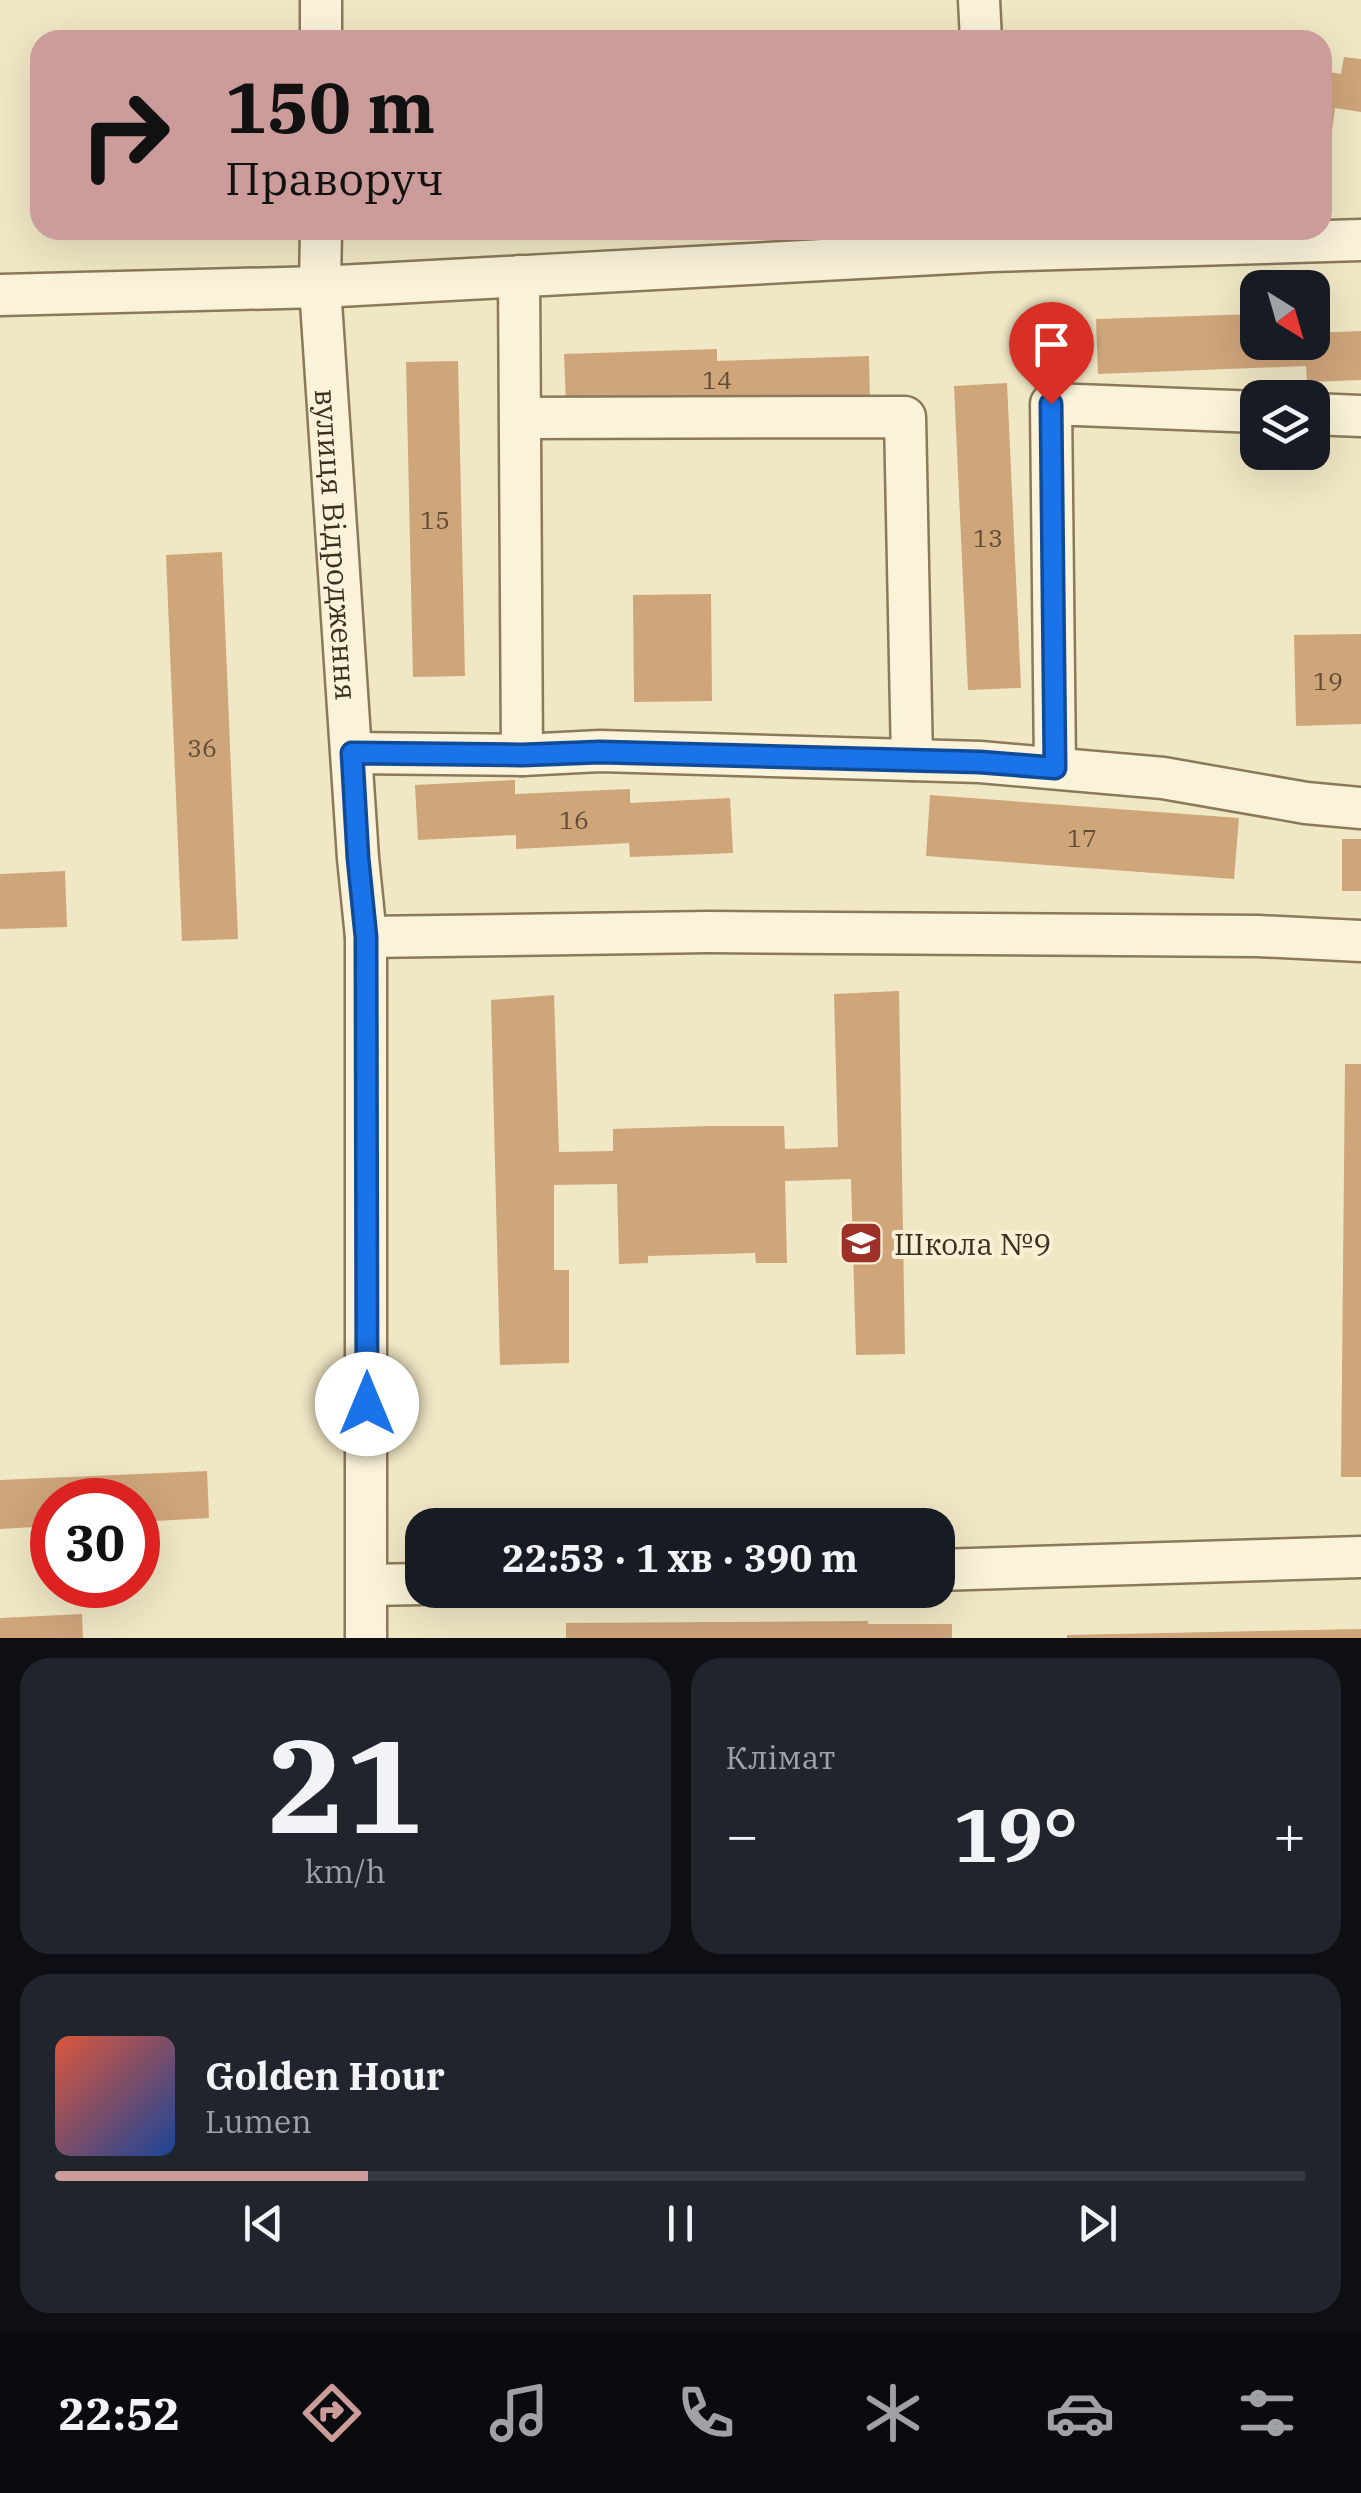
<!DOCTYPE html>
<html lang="uk">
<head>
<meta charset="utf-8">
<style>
  body { margin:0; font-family:"IBM Plex Serif",serif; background:#20242c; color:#f1f3f6; height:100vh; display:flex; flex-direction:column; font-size:38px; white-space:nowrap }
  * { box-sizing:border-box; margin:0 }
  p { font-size:32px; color:#9ea1a6 }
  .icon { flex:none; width:55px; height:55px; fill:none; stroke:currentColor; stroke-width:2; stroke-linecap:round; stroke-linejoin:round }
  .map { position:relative; height:1638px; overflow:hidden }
  .details { display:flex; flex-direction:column; gap:20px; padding:20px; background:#0d0f14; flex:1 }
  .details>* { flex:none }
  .banner { position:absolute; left:30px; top:30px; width:1302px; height:210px; border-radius:30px; box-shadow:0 10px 40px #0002; background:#cb9c99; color:#111; overflow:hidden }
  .needle { width:65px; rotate:143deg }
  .buttons { position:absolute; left:1240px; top:270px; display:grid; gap:20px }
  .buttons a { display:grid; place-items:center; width:90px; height:90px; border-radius:20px; background:#171b24; box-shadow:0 10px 40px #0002; font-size:50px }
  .speed { position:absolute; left:30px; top:1478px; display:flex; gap:20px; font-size:50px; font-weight:700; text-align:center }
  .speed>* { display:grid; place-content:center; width:130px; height:130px; border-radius:50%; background:#171b24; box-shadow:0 10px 40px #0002; line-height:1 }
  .speed .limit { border:15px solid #d22; background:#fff; color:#111 }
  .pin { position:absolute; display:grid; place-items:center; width:85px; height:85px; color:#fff; margin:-102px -42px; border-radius:50% 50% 50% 0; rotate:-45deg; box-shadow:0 0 10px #0007 }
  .pin .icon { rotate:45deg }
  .me { position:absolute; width:110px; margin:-55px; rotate:0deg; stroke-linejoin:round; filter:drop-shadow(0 0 8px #0008) }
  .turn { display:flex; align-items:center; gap:35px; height:210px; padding:0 30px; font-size:45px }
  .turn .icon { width:130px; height:130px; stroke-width:2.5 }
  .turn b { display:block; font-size:70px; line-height:85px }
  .big { font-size:75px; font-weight:700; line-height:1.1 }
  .details .card { flex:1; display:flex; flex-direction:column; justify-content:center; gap:15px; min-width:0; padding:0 35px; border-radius:30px; background:#20242c }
  .details .dial { align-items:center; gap:0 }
  .dial b { font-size:130px; line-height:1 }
  .song { display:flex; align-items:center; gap:30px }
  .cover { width:120px; height:120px; border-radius:15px; background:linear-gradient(135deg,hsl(10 70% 55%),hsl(220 70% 35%)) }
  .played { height:10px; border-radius:5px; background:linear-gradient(90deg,#cb9c99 25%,#363941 25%) }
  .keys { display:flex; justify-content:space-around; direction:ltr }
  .heat { display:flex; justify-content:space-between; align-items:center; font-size:55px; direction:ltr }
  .details .tiles { flex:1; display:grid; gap:20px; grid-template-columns:1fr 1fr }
  .card:last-child { grid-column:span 2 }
  .trip { position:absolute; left:405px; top:1508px; width:550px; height:100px; border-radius:30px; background:#171b24; box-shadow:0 10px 40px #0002; font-weight:700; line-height:100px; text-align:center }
  .tabs { display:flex; height:160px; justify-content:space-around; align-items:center; background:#090b0e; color:#9ea1a6 }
  .tabs .icon { width:70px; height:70px }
  .tabs .selected { color:#cb9c99 }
  .tabs b { font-size:45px; color:#f1f3f6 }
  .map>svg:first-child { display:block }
  .building { fill:#cfa57a }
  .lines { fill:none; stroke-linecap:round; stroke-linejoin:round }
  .minor-casing { stroke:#8c795a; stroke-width:45 }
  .minor { stroke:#faf3d9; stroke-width:40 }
  .route-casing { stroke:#114b97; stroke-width:25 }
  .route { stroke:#1a73e8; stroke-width:18 }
  .labels { text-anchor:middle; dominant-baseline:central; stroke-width:8; stroke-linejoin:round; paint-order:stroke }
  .number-label { font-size:25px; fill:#614c36 }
  .street-label { font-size:30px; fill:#3c2f1f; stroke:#f7f0d5 }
  .poi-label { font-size:30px; fill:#3c2f1f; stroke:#f7f0d5; text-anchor:start }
</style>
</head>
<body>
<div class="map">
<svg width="1361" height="1638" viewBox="0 0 1361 1638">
  <rect width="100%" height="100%" fill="#f0e7c5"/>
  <!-- building -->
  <g class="building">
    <rect x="718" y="30" width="55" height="10"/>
    <polygon points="1344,57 1361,59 1361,112 1335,108 1332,131 1322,130 1322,71 1341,74"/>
    <polygon points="1258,314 1258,342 1312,342 1312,333 1361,331 1361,380 1307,382 1306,366 1098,374 1096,319"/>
    <polygon points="717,349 717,361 869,356 870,405 566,403 564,354"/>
    <polygon points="458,361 465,676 413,677 406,362"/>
    <polygon points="1007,383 1021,688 968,690 954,386"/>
    <polygon points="222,552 238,939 182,941 166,555"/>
    <polygon points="711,594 712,701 634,702 633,595"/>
    <polygon points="1361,634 1361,724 1296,726 1294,635"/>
    <polygon points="515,780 515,794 630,789 630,803 730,798 733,853 630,857 629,843 516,849 516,835 418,840 415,785"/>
    <polygon points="930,795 1239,818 1234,879 926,856"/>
    <rect x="1342" y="839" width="19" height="52"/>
    <polygon points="65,871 67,927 0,929 0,874"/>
    <polygon points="899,991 905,1354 856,1355 851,1179 785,1181 787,1263 756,1263 755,1253 648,1256 648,1263 619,1264 617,1184 554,1185 554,1270 569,1270 569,1363 500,1365 491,1000 554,995 559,1152 613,1151 613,1129 710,1126 784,1126 785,1149 838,1147 834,994"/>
    <polygon points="1345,1064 1361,1064 1361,1477 1341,1477"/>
    <polygon points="207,1471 209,1518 138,1522 138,1500 52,1500 52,1526 0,1529 0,1480"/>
    <polygon points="82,1614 83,1638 0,1638 0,1618"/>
    <polygon points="868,1621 868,1624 952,1624 952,1638 566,1638 566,1623"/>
    <polygon points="1361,1629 1361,1638 1067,1638 1067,1635"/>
  </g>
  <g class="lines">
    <defs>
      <g id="minor">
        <polyline points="979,0 981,40"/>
        <polyline points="321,40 321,0"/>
        <path id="s1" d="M321,230L320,287L358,858L366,937V1638"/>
        <polyline points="519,276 522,755"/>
        <polyline points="0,295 320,287 991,251 1361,240"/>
        <polyline points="1312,414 1361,416"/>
        <polyline points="520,418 905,417 912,760"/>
        <polyline points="352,753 522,755 600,751 980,762 1163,778 1306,803 1361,808"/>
        <polyline points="1055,768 1051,404 1258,412"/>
        <polyline points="366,937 709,932 1258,936 1361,941"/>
        <polyline points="938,1570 1361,1557"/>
        <polyline points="367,1585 422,1584"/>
      </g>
    </defs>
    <!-- minor casing -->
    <use href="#minor" class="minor-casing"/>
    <!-- minor -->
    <use href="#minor" class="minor"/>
  </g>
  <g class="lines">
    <defs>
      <polyline id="route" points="367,1404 366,937 358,858 352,753 522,755 600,752 980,762 1055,768 1051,404"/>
    </defs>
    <!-- route casing -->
    <use href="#route" class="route-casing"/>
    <!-- route -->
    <use href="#route" class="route"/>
  </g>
  <!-- icons -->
  <defs>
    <symbol id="school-square" viewBox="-11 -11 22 22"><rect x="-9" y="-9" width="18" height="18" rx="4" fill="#9d3128" stroke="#f7f0d5"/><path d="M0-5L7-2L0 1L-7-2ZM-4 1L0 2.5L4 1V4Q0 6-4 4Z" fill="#fff"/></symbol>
  </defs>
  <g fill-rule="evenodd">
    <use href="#school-square" x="836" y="1218" width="50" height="50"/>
  </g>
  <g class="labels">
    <!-- number labels -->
    <g class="number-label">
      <text x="717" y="379">14</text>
      <text x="435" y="519">15</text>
      <text x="988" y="537">13</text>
      <text x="1328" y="680">19</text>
      <text x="202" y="747">36</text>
      <text x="574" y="819">16</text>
      <text x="1082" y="837">17</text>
    </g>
    <!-- street labels -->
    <g class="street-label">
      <text stroke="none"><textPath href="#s1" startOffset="315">вулиця Відродження</textPath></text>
    </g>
    <!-- poi labels -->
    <g class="poi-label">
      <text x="894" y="1243">Школа №9</text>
    </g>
  </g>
</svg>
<div class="buttons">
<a><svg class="needle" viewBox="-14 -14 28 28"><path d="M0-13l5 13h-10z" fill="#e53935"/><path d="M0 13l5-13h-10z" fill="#9ea1a6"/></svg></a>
<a><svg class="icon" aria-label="layers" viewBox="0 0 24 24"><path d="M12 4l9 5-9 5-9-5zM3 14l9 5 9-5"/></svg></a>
</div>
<div class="speed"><div class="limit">30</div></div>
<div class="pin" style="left:1051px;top:404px;background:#d93025"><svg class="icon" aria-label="arrive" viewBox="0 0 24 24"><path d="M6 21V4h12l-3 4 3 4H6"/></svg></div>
<svg class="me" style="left:367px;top:1404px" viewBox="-20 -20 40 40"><circle r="19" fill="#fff"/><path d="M0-13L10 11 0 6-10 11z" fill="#1a73e8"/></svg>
<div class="trip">22:53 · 1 хв · 390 m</div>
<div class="banner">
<div class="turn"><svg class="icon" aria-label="right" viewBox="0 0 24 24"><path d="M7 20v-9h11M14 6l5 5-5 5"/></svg><div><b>150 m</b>Праворуч</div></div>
</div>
</div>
<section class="details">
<div class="tiles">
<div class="card dial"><b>21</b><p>km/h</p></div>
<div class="card"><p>Клімат</p>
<div class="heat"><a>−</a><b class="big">19°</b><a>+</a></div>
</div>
<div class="card">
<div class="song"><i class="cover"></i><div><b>Golden Hour</b><p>Lumen</p></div></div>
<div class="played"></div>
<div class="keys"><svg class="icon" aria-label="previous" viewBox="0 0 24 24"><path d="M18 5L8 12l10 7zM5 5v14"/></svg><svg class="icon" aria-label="pause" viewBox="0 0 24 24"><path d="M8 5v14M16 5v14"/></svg><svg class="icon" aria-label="next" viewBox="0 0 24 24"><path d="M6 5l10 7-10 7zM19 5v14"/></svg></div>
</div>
</div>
</section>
<nav class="tabs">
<b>22:52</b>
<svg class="icon selected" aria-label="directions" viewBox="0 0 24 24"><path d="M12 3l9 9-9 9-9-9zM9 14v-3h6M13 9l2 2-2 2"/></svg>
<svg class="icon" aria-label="music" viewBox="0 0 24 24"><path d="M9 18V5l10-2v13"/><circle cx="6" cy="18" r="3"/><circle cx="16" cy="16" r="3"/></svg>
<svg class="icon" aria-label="phone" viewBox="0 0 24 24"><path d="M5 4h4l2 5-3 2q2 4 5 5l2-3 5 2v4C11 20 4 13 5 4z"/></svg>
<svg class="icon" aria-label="climate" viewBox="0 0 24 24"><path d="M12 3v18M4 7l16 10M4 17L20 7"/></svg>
<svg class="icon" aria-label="car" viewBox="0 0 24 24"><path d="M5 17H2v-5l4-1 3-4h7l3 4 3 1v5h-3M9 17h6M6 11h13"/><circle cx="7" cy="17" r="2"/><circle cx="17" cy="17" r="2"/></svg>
<svg class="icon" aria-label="filters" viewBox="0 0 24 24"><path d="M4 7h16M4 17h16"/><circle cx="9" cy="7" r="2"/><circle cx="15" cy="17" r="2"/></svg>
</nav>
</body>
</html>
